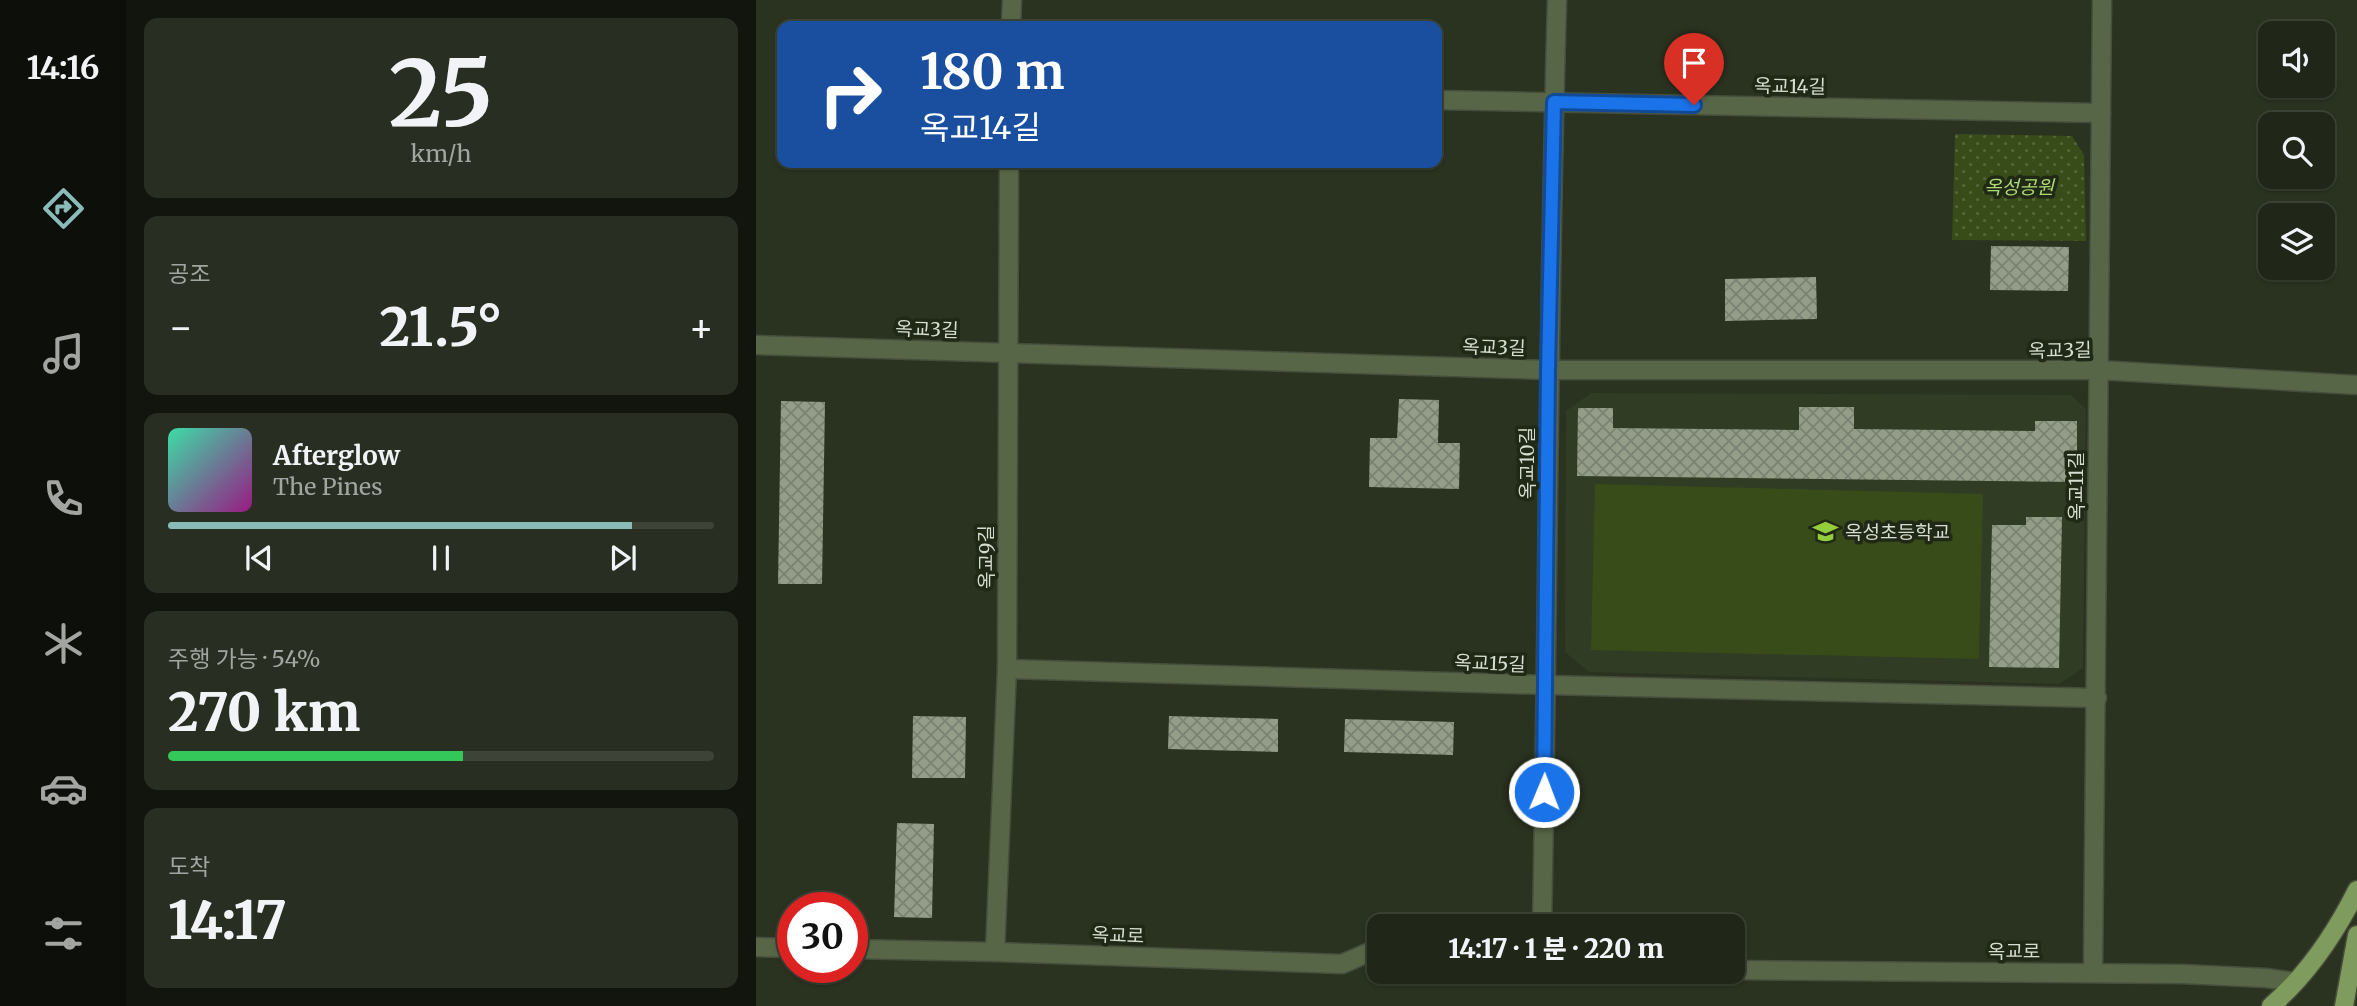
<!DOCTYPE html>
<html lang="ko">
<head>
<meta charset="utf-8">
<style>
  body { margin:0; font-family:Merriweather,"Noto Sans KR",serif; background:#282e21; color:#f1f3f6; height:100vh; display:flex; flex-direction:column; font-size:26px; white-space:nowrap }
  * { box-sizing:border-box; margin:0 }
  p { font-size:23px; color:#a2a5a2 }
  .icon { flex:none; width:38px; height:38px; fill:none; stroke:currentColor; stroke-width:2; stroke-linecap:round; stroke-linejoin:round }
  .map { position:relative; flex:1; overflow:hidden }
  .drawer { display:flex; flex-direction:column; gap:18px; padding:18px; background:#12150d; width:630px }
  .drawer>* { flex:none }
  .banner { position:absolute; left:21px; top:21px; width:665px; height:147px; border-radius:14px; box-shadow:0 2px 5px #0004,0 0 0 2px #3d4337; background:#1a4fa0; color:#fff; overflow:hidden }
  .tools { position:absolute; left:1502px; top:21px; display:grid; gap:14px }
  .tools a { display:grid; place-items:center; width:77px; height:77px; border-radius:14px; background:#202618; box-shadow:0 2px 5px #0004,0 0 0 2px #3d4337; font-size:35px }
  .speed { position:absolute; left:21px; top:892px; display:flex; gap:14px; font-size:35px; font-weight:700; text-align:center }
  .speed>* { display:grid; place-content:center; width:91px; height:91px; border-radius:50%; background:#202618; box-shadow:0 2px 5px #0004,0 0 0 2px #3d4337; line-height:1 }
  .speed .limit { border:10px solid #d22; background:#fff; color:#111 }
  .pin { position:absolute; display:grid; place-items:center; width:60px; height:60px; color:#fff; margin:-72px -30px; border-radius:50% 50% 50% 0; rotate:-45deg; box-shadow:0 0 7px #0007 }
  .pin .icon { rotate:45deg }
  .me { position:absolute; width:77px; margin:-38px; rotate:1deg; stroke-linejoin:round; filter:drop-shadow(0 0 5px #0008) }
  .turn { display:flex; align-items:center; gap:24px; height:147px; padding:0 28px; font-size:32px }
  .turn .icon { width:91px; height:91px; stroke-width:2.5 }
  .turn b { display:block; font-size:49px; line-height:60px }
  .big { font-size:52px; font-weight:800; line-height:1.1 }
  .drawer .card { flex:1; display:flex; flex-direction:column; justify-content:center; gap:10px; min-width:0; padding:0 24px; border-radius:14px; background:#282e21 }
  .drawer .dial { align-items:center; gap:0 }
  .dial b { font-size:91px; line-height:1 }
  .song { display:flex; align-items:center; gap:21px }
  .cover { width:84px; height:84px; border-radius:10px; background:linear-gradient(135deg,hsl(160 70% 55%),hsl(310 70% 35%)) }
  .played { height:7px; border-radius:4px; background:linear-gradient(90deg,#8bbbb9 85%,#3d4337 85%) }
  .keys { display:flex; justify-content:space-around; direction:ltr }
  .heat { display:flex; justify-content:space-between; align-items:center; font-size:38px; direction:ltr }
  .charge { height:10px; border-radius:5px; background:linear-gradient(90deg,#34c759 54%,#3d4337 0) }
  .trip { position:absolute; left:611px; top:914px; width:378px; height:70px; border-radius:14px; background:#202618; box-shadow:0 2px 5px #0004,0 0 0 2px #3d4337; font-weight:800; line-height:70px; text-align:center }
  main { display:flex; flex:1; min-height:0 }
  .tab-bar { display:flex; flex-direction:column; width:126px; justify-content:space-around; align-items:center; background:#0d0f0a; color:#a2a5a2 }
  .tab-bar .icon { width:49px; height:49px }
  .tab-bar .selected { color:#8bbbb9 }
  .tab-bar b { font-size:32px; color:#f1f3f6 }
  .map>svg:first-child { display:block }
  .built { fill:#313c24 }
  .park { fill:url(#park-dots) }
  .pitch { fill:#384c19 }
  .building { fill:url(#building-cross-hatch) }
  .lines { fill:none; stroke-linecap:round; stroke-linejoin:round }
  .minor-casing { stroke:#464d3c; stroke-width:21 }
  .major-casing { stroke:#464d3c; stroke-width:21 }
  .minor { stroke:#586648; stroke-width:18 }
  .major { stroke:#809b5e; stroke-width:18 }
  .route-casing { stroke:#114b97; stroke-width:18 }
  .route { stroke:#1a73e8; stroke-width:12 }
  .labels { text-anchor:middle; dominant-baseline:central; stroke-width:7; stroke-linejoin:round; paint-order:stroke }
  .street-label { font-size:19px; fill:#d6dcd0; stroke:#202816 }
  .park-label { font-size:19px; font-style:italic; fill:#aeda75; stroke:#202816 }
  .poi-label { font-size:19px; fill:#d6dcd0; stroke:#202816; text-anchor:start }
</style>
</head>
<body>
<main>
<nav class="tab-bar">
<b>14:16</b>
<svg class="icon selected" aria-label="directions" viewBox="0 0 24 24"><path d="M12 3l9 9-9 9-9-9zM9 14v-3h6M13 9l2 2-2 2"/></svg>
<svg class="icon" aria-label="music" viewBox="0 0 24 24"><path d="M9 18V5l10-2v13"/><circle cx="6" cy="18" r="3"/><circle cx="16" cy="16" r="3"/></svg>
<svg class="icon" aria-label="phone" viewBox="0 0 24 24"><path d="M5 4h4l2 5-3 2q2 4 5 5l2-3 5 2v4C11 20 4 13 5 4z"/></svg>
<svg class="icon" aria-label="climate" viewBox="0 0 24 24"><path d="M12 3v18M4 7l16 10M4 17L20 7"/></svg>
<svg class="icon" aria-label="car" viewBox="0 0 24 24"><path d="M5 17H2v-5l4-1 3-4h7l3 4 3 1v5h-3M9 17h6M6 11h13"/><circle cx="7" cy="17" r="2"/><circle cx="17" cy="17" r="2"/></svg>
<svg class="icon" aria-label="filters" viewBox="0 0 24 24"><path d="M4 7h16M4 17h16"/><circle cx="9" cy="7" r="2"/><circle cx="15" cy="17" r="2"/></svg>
</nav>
<section class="drawer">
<div class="card dial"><b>25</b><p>km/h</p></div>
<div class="card"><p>공조</p>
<div class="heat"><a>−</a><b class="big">21.5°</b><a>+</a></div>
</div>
<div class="card">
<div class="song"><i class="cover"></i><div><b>Afterglow</b><p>The Pines</p></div></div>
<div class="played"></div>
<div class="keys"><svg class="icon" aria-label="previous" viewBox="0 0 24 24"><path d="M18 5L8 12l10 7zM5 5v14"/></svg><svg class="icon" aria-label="pause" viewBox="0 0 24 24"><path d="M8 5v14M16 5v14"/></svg><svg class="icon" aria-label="next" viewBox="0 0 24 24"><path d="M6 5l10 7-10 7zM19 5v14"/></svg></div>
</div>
<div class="card"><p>주행 가능 · 54%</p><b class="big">270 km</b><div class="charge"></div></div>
<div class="card"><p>도착</p><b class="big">14:17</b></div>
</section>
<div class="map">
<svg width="1601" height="1006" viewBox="0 0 1601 1006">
  <defs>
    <pattern id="park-dots" width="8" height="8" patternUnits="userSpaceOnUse" patternTransform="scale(1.75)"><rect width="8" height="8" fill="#384c19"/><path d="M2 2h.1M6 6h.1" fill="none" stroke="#546539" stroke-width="1.8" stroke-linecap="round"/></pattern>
    <pattern id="building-cross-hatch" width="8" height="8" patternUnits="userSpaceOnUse" patternTransform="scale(1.75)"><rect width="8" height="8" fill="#939d88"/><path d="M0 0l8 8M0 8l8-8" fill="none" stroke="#7a8272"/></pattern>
  </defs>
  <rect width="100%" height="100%" fill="#2a3220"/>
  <!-- built -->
  <polygon class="built" points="835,393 1315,395 1330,409 1327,668 1303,684 833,672 809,652 810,411"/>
  <!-- park -->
  <polygon class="park" points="1199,134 1316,136 1328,155 1330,241 1196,240"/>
  <!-- pitch -->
  <polygon class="pitch" points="839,484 1227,494 1223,659 835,650"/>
  <!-- building -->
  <g class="building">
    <polygon points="1235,246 1313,247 1312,291 1234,290"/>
    <polygon points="1060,277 1061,319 969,321 969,279"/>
    <polygon points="643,399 683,400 682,443 704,443 703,489 613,487 614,438 641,438"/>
    <polygon points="25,401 69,402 66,584 22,584"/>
    <polygon points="1043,407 1098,407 1098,429 1279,431 1279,421 1321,421 1321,482 821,476 822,408 857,408 857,428 1043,430"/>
    <polygon points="1270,517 1306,517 1303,668 1233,667 1236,525 1270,525"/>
    <polygon points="157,716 210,717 209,778 156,778"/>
    <polygon points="413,716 522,719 522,752 412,749"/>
    <polygon points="589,719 698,722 697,755 588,752"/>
    <polygon points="141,823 178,824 176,918 138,917"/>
  </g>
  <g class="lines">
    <defs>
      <g id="minor">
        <polyline points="255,26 256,0"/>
        <polyline points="681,100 1345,113"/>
        <polyline points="0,345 792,370 1342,370 1601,385"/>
        <polyline points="251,669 791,685 1341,698"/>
        <path d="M786,926C792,617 792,309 801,0"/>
        <polyline points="0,947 37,948"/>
        <polyline points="96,949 239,952 586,964 623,948"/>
        <polyline points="239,952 251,669 253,163"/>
        <polyline points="976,970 1426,974 1510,978 1539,982"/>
        <polyline points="1337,972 1346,0"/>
      </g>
      <g id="major">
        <path d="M1515,1006C1551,975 1580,932 1601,890"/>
        <polyline points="1588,1006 1601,935"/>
      </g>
    </defs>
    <!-- minor casing -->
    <use href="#minor" class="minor-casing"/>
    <!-- major casing -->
    <use href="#major" class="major-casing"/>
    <!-- minor -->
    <use href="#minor" class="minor"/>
    <!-- major -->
    <use href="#major" class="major"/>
  </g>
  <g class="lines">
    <defs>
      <polyline id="route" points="788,792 792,370 798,102 938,105"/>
    </defs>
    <!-- route casing -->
    <use href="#route" class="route-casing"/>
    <!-- route -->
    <use href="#route" class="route"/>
  </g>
  <!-- icons -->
  <defs>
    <symbol id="school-bare" viewBox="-9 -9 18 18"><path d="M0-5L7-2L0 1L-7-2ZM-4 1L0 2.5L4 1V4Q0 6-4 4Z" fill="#95cc3b" stroke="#202816" stroke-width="2.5" paint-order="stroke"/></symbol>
  </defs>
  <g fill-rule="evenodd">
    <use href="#school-bare" x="1052" y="514" width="35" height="35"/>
  </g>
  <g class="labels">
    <!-- street labels -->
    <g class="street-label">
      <text transform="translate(1034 86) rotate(1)">옥교14길</text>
      <text transform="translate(171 329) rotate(2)">옥교3길</text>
      <text transform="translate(738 347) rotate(2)">옥교3길</text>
      <text transform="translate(1304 350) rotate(-1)">옥교3길</text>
      <text transform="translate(771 463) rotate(-90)">옥교10길</text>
      <text transform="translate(1320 486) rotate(-90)">옥교11길</text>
      <text transform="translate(230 557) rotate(-90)">옥교9길</text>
      <text transform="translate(734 663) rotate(2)">옥교15길</text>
      <text transform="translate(362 935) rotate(2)">옥교로</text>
      <text x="1258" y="951">옥교로</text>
    </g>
    <!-- park labels -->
    <g class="park-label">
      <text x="1263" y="187">옥성공원</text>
    </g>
    <!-- poi labels -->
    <g class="poi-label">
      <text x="1089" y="532">옥성초등학교</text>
    </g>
  </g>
</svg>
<div class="tools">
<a><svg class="icon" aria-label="sound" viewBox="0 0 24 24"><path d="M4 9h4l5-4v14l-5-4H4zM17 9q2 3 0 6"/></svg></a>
<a><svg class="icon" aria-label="search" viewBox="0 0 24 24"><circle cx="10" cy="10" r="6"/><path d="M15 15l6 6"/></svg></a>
<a><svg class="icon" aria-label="layers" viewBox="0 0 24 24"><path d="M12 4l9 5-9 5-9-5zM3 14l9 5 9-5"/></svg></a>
</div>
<div class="speed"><div class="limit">30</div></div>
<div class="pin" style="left:938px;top:105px;background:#d93025"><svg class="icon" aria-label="arrive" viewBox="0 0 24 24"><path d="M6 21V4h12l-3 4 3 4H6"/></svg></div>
<svg class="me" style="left:788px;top:792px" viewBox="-20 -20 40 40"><circle r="17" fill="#1a73e8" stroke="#fff" stroke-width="3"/><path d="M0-11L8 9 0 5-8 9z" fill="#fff"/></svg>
<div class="trip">14:17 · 1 분 · 220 m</div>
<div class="banner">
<div class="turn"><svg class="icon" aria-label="right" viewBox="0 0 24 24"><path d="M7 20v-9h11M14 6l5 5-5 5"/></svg><div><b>180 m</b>옥교14길</div></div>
</div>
</div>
</main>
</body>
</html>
